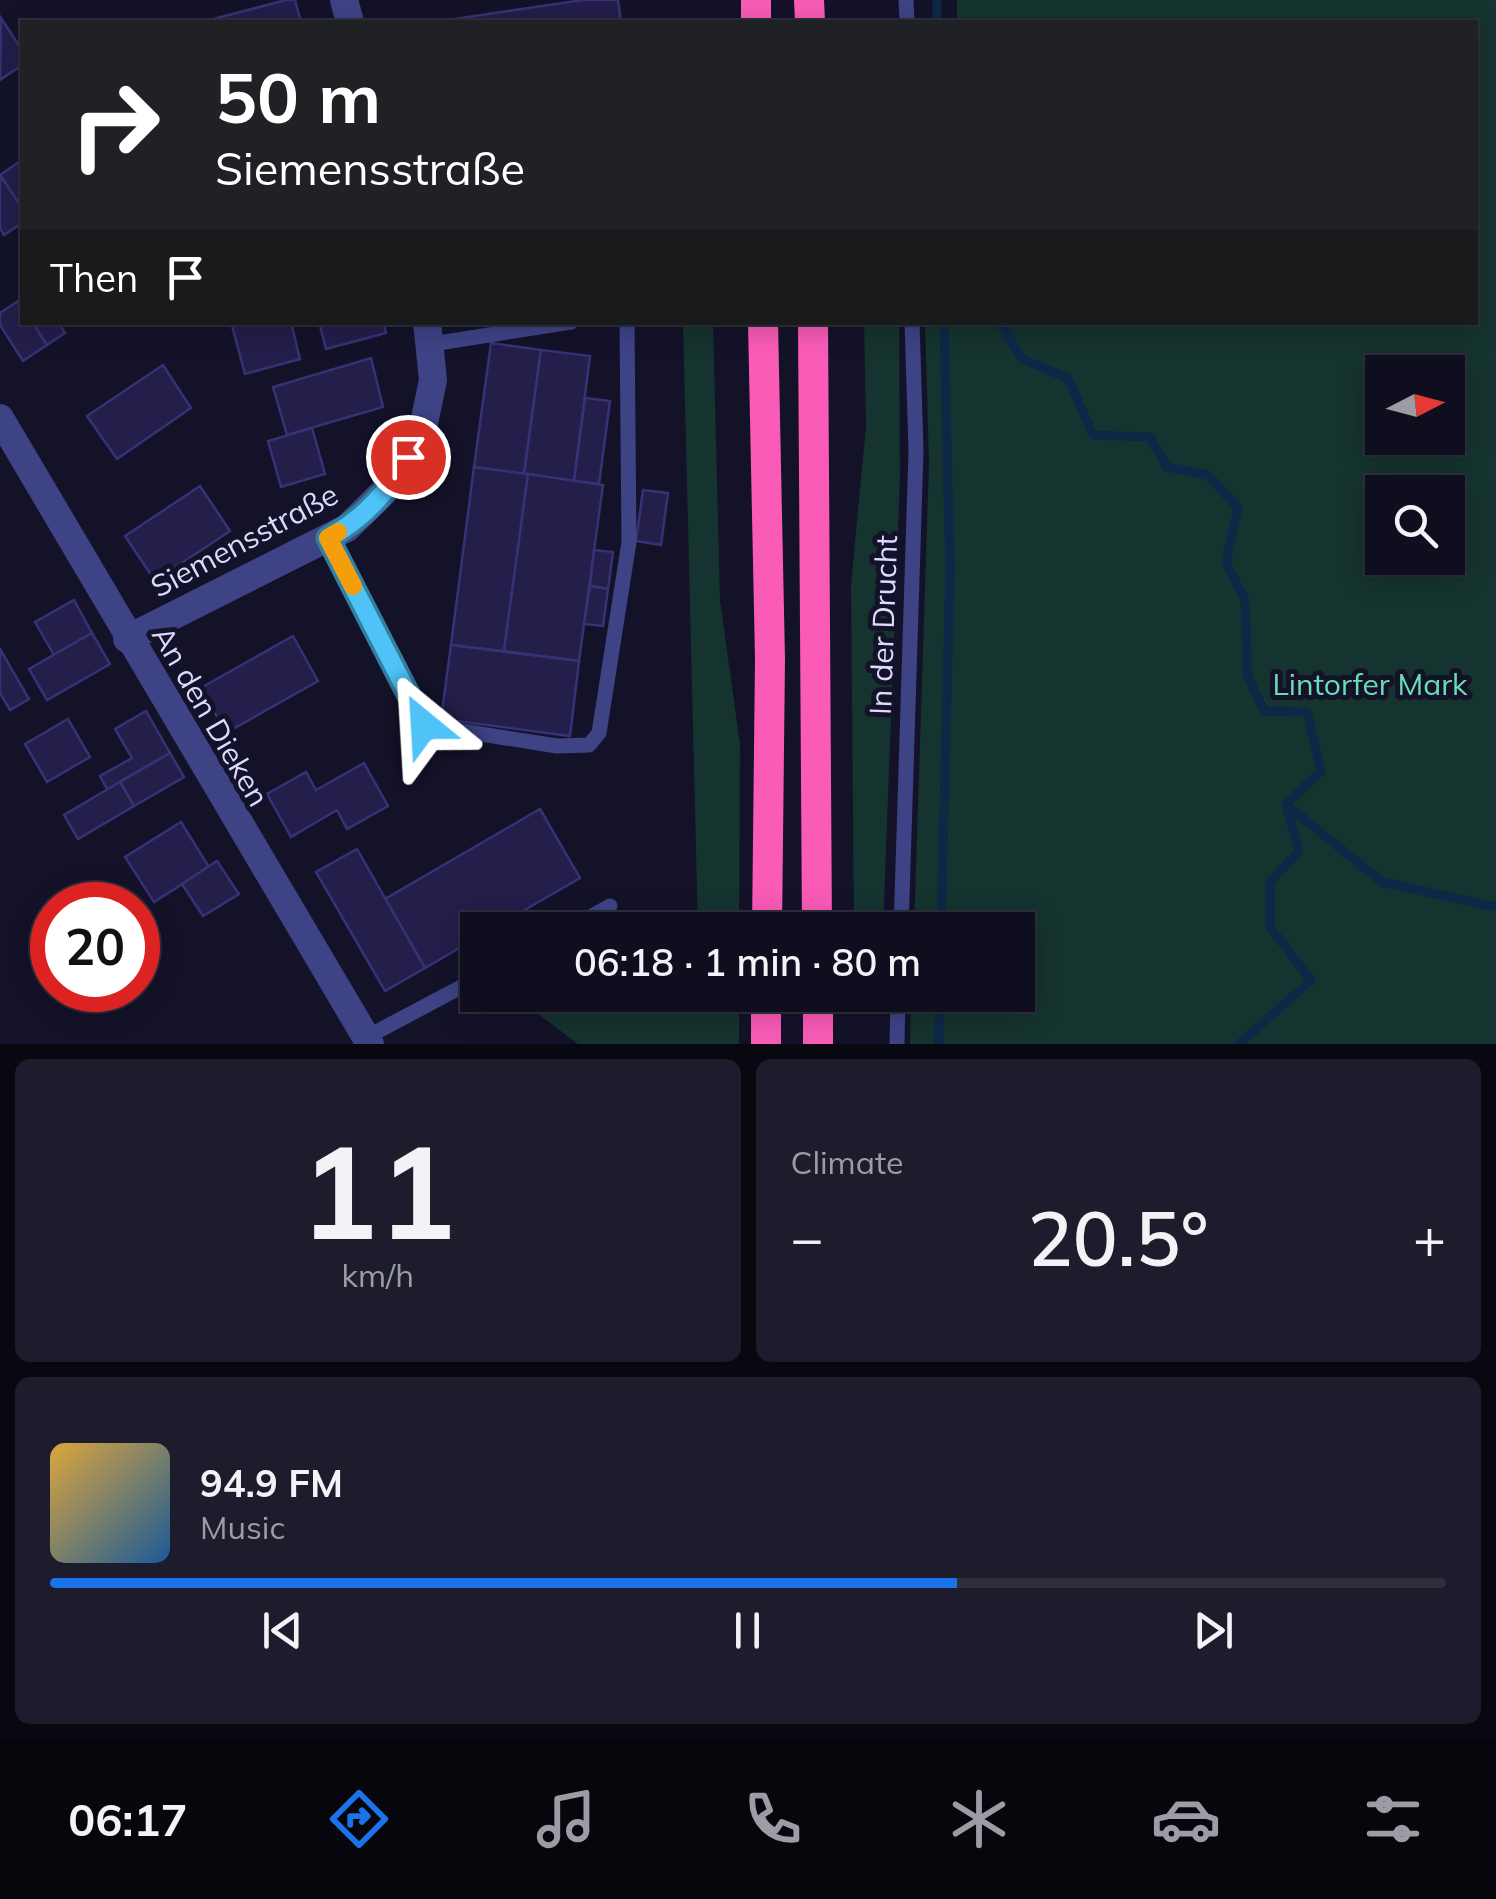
<!DOCTYPE html>
<html lang="en">
<head>
<meta charset="utf-8">
<style>
  body { margin:0; font-family:Mulish,sans-serif; background:#1c1c2c; color:#f1f3f6; height:100vh; display:flex; flex-direction:column; font-size:38px; white-space:nowrap }
  * { box-sizing:border-box; margin:0 }
  p { font-size:32px; color:#9b9ca4 }
  .icon { flex:none; width:55px; height:55px; fill:none; stroke:currentColor; stroke-width:2; stroke-linecap:round; stroke-linejoin:round }
  .map { position:relative; height:1044px; overflow:hidden }
  .sheet { display:flex; flex-direction:column; gap:15px; padding:15px; background:#080811; flex:1 }
  .sheet>* { flex:none }
  .top-card { position:absolute; left:20px; top:20px; width:1458px; height:305px; border-radius:0px; box-shadow:0 5px 25px #0003,0 0 0 2px #2e2e3d; background:#202124; color:#fff; overflow:hidden }
  .needle { width:65px; rotate:84deg }
  .fabs { position:absolute; left:1365px; top:355px; display:grid; gap:20px }
  .fabs a { display:grid; place-items:center; width:100px; height:100px; border-radius:0px; background:#0e0e1f; box-shadow:0 5px 25px #0003,0 0 0 2px #2e2e3d; font-size:50px }
  .speed { position:absolute; left:30px; top:882px; display:flex; gap:20px; font-size:50px; font-weight:700; text-align:center }
  .speed>* { display:grid; place-content:center; width:130px; height:130px; border-radius:50%; background:#0e0e1f; box-shadow:0 5px 25px #0003,0 0 0 2px #2e2e3d; line-height:1 }
  .speed .limit { border:15px solid #d22; background:#fff; color:#111 }
  .pin { position:absolute; display:grid; place-items:center; width:85px; height:85px; color:#fff; margin:-42px; border:5px solid #fff; border-radius:50%; box-shadow:0 2px 10px #0007 }
  .me { position:absolute; width:110px; margin:-55px; rotate:333deg; stroke-linejoin:round; filter:drop-shadow(0 0 8px #0008) }
  .turn { display:flex; align-items:center; gap:35px; height:210px; padding:0 30px; font-size:45px }
  .turn .icon { width:130px; height:130px; stroke-width:2.5 }
  .turn b { display:block; font-size:70px; line-height:85px }
  .then { display:flex; align-items:center; height:95px; padding:0 30px; background:#0003; gap:20px; font-size:38px }
  .big { font-size:75px; font-weight:600; line-height:1.1 }
  .sheet .tile { flex:1; display:flex; flex-direction:column; justify-content:center; gap:15px; min-width:0; padding:0 35px; border-radius:15px; background:#1c1c2c }
  .sheet .dial { align-items:center; gap:0 }
  .dial b { font-size:130px; line-height:1 }
  .song { display:flex; align-items:center; gap:30px }
  .cover { width:120px; height:120px; border-radius:15px; background:linear-gradient(135deg,hsl(40 70% 55%),hsl(210 70% 35%)) }
  .played { height:10px; border-radius:5px; background:linear-gradient(90deg,#1a73e8 65%,#2e2e3d 65%) }
  .keys { display:flex; justify-content:space-around; direction:ltr }
  .heat { display:flex; justify-content:space-between; align-items:center; font-size:55px; direction:ltr }
  .sheet .tiles { flex:1; display:grid; gap:15px; grid-template-columns:1fr 1fr }
  .tile:last-child { grid-column:span 2 }
  .trip { position:absolute; left:460px; top:912px; width:575px; height:100px; border-radius:0px; background:#0e0e1f; box-shadow:0 5px 25px #0003,0 0 0 2px #2e2e3d; font-weight:600; line-height:100px; text-align:center }
  .tabs { display:flex; height:160px; justify-content:space-around; align-items:center; background:#06060c; color:#9b9ca4 }
  .tabs .icon { width:70px; height:70px }
  .tabs .active { color:#1a73e8 }
  .tabs b { font-size:45px; color:#f1f3f6 }
  .map>svg:first-child { display:block }
  .green { fill:#15332f; fill-rule:evenodd }
  .lines { fill:none; stroke-linecap:round; stroke-linejoin:round }
  .stream { stroke:#0d2847; stroke-width:9 }
  .building { fill:#231e4a; stroke:#383175; stroke-width:2.5 }
  .service { stroke:#3e4386; stroke-width:15 }
  .minor { stroke:#3e4386; stroke-width:28 }
  .motorway { stroke:#f95bb7; stroke-width:30 }
  .route-casing { stroke:#337fa1; stroke-width:25 }
  .route { stroke:#4fc3f7; stroke-width:18 }
  .slow { stroke:#f59e0b; stroke-width:18 }
  .labels { text-anchor:middle; dominant-baseline:central; stroke-width:10; stroke-linejoin:round; paint-order:stroke }
  .street-label { font-size:30px; fill:#dcdbfe; stroke:#131229 }
  .park-label { font-size:30px; fill:#68ddb4; stroke:#131229 }
</style>
</head>
<body>
<div class="map">
<svg width="1496" height="1044" viewBox="0 0 1496 1044">
  <rect width="100%" height="100%" fill="#131229"/>
  <!-- green -->
  <g class="green">
    <path d="M957,0H1496V1044H910L911,995H1018V930H914L929,463L925,323L1475,322V22H957ZM1382,372H1448V438H1382ZM1382,492H1448V558H1382Z"/>
    <polygon points="683,323 713,323 720,600 740,744 739,930 698,930"/>
    <polygon points="864,323 899,323 900,478 883,930 854,930 851,585 866,426"/>
    <polygon points="593,995 739,995 739,1044 578,1044 537,1013"/>
  </g>
  <g class="lines">
    <!-- stream -->
    <g class="stream">
      <polyline points="937,0 937,22"/>
      <polyline points="1000,322 1022,359 1068,378 1093,435 1150,437 1167,467 1208,475 1238,508 1226,562 1245,600 1248,677 1264,711 1307,712 1321,771 1286,804 1299,851 1270,882 1270,927 1311,980 1239,1044"/>
      <polyline points="1288,806 1382,882 1496,907"/>
      <polyline points="941,930 950,572 944,322"/>
      <polyline points="939,1044 940,995"/>
    </g>
  </g>
  <!-- building -->
  <g class="building">
    <polygon points="286,0 295,0 301,22 202,22"/>
    <polygon points="583,0 618,0 621,22 434,22"/>
    <polygon points="1,18 22,50 22,65 0,80"/>
    <polygon points="22,160 22,208 0,175"/>
    <polygon points="0,175 22,208 22,223 4,235 0,228"/>
    <polygon points="18,301 22,322 32,322 47,345 23,361 0,325 0,313"/>
    <polygon points="32,322 58,322 65,333 47,345"/>
    <polygon points="231,322 291,322 300,359 245,374"/>
    <polygon points="319,322 384,322 386,333 326,349"/>
    <polygon points="491,343 541,350 524,474 474,467"/>
    <polygon points="541,350 590,356 574,481 524,474"/>
    <polygon points="371,358 383,407 287,435 273,387"/>
    <polygon points="163,365 191,408 117,459 87,416"/>
    <polygon points="585,398 610,401 599,484 574,481"/>
    <polygon points="312,428 325,474 281,487 268,441"/>
    <polygon points="474,467 528,474 504,651 451,645"/>
    <polygon points="528,474 603,485 579,661 504,651"/>
    <polygon points="200,486 230,531 155,581 125,536"/>
    <polygon points="643,490 668,493 661,545 636,541"/>
    <polygon points="594,550 613,552 608,589 590,586"/>
    <polygon points="590,586 608,589 603,626 584,624"/>
    <polygon points="74,600 92,633 54,655 35,622"/>
    <polygon points="92,633 110,664 47,700 29,669"/>
    <polygon points="293,636 318,681 226,733 201,688"/>
    <polygon points="451,645 579,661 570,736 441,719"/>
    <polygon points="0,649 29,699 10,710 0,693"/>
    <polygon points="146,711 170,753 107,789 100,776 132,758 115,729"/>
    <polygon points="68,719 90,757 47,782 25,744"/>
    <polygon points="170,753 184,777 134,806 120,782"/>
    <polygon points="364,763 388,806 347,829 337,810 291,837 267,794 306,772 316,790"/>
    <polygon points="120,782 134,806 78,839 64,815"/>
    <polygon points="540,809 580,878 490,930 478,930 478,937 425,968 385,899"/>
    <polygon points="181,822 209,867 154,902 125,857"/>
    <polygon points="357,849 425,968 385,991 316,872"/>
    <polygon points="217,861 239,894 203,916 182,884"/>
  </g>
  <g class="lines">
    <!-- service -->
    <g class="service">
      <polyline points="906,0 907,22"/>
      <polyline points="426,345 571,322"/>
      <polyline points="328,538 424,725 557,746 589,745 599,733 629,542 627,322"/>
      <polyline points="567,930 610,906"/>
      <polyline points="901,930 916,451 912,322"/>
      <polyline points="365,1038 478,978"/>
      <polyline points="897,1044 898,995"/>
    </g>
    <!-- minor -->
    <g class="minor">
      <polyline points="344,0 350,22"/>
      <polyline points="0,418 370,1044"/>
      <polyline points="127,639 347,528 395,481 422,433 433,380 427,322"/>
    </g>
    <!-- motorway -->
    <g class="motorway">
      <polyline points="756,0 756,22"/>
      <polyline points="809,0 810,22"/>
      <polyline points="763,322 770,659 767,930"/>
      <polyline points="813,322 817,930"/>
      <polyline points="818,995 818,1044"/>
      <polyline points="766,1044 766,995"/>
    </g>
  </g>
  <g class="lines">
    <defs>
      <path id="route" d="M408,457C390,490 362,520 328,538L424,725"/>
    </defs>
    <!-- route casing -->
    <use href="#route" class="route-casing"/>
    <!-- route -->
    <use href="#route" class="route"/>
    <!-- slow -->
    <polyline class="slow" points="338,532 328,538 353,586"/>
  </g>
  <g class="labels">
    <!-- street labels -->
    <g class="street-label">
      <text transform="translate(244 540) rotate(-28)">Siemensstraße</text>
      <text transform="translate(883 625) rotate(-88)">In der Drucht</text>
      <text transform="translate(211 716) rotate(60)">An den Dieken</text>
    </g>
    <!-- park labels -->
    <g class="park-label">
      <text x="1370" y="684">Lintorfer Mark</text>
    </g>
  </g>
</svg>
<div class="fabs">
<a><svg class="needle" viewBox="-14 -14 28 28"><path d="M0-13l5 13h-10z" fill="#e53935"/><path d="M0 13l5-13h-10z" fill="#9b9ca4"/></svg></a>
<a><svg class="icon" aria-label="search" viewBox="0 0 24 24"><circle cx="10" cy="10" r="6"/><path d="M15 15l6 6"/></svg></a>
</div>
<div class="speed"><div class="limit">20</div></div>
<div class="pin" style="left:408px;top:457px;background:#d93025"><svg class="icon" aria-label="arrive" viewBox="0 0 24 24"><path d="M6 21V4h12l-3 4 3 4H6"/></svg></div>
<svg class="me" style="left:424px;top:725px" viewBox="-20 -20 40 40"><path d="M0-17L14 15 0 8-14 15z" fill="#4fc3f7" stroke="#fff" stroke-width="4"/></svg>
<div class="trip">06:18 · 1 min · 80 m</div>
<div class="top-card">
<div class="turn"><svg class="icon" aria-label="right" viewBox="0 0 24 24"><path d="M7 20v-9h11M14 6l5 5-5 5"/></svg><div><b>50 m</b>Siemensstraße</div></div>
<div class="then">Then<svg class="icon" aria-label="arrive" viewBox="0 0 24 24"><path d="M6 21V4h12l-3 4 3 4H6"/></svg></div>
</div>
</div>
<section class="sheet">
<div class="tiles">
<div class="tile dial"><b>11</b><p>km/h</p></div>
<div class="tile"><p>Climate</p>
<div class="heat"><a>−</a><b class="big">20.5°</b><a>+</a></div>
</div>
<div class="tile">
<div class="song"><i class="cover"></i><div><b>94.9 FM</b><p>Music</p></div></div>
<div class="played"></div>
<div class="keys"><svg class="icon" aria-label="previous" viewBox="0 0 24 24"><path d="M18 5L8 12l10 7zM5 5v14"/></svg><svg class="icon" aria-label="pause" viewBox="0 0 24 24"><path d="M8 5v14M16 5v14"/></svg><svg class="icon" aria-label="next" viewBox="0 0 24 24"><path d="M6 5l10 7-10 7zM19 5v14"/></svg></div>
</div>
</div>
</section>
<nav class="tabs">
<b>06:17</b>
<svg class="icon active" aria-label="directions" viewBox="0 0 24 24"><path d="M12 3l9 9-9 9-9-9zM9 14v-3h6M13 9l2 2-2 2"/></svg>
<svg class="icon" aria-label="music" viewBox="0 0 24 24"><path d="M9 18V5l10-2v13"/><circle cx="6" cy="18" r="3"/><circle cx="16" cy="16" r="3"/></svg>
<svg class="icon" aria-label="phone" viewBox="0 0 24 24"><path d="M5 4h4l2 5-3 2q2 4 5 5l2-3 5 2v4C11 20 4 13 5 4z"/></svg>
<svg class="icon" aria-label="climate" viewBox="0 0 24 24"><path d="M12 3v18M4 7l16 10M4 17L20 7"/></svg>
<svg class="icon" aria-label="car" viewBox="0 0 24 24"><path d="M5 17H2v-5l4-1 3-4h7l3 4 3 1v5h-3M9 17h6M6 11h13"/><circle cx="7" cy="17" r="2"/><circle cx="17" cy="17" r="2"/></svg>
<svg class="icon" aria-label="filters" viewBox="0 0 24 24"><path d="M4 7h16M4 17h16"/><circle cx="9" cy="7" r="2"/><circle cx="15" cy="17" r="2"/></svg>
</nav>
</body>
</html>
